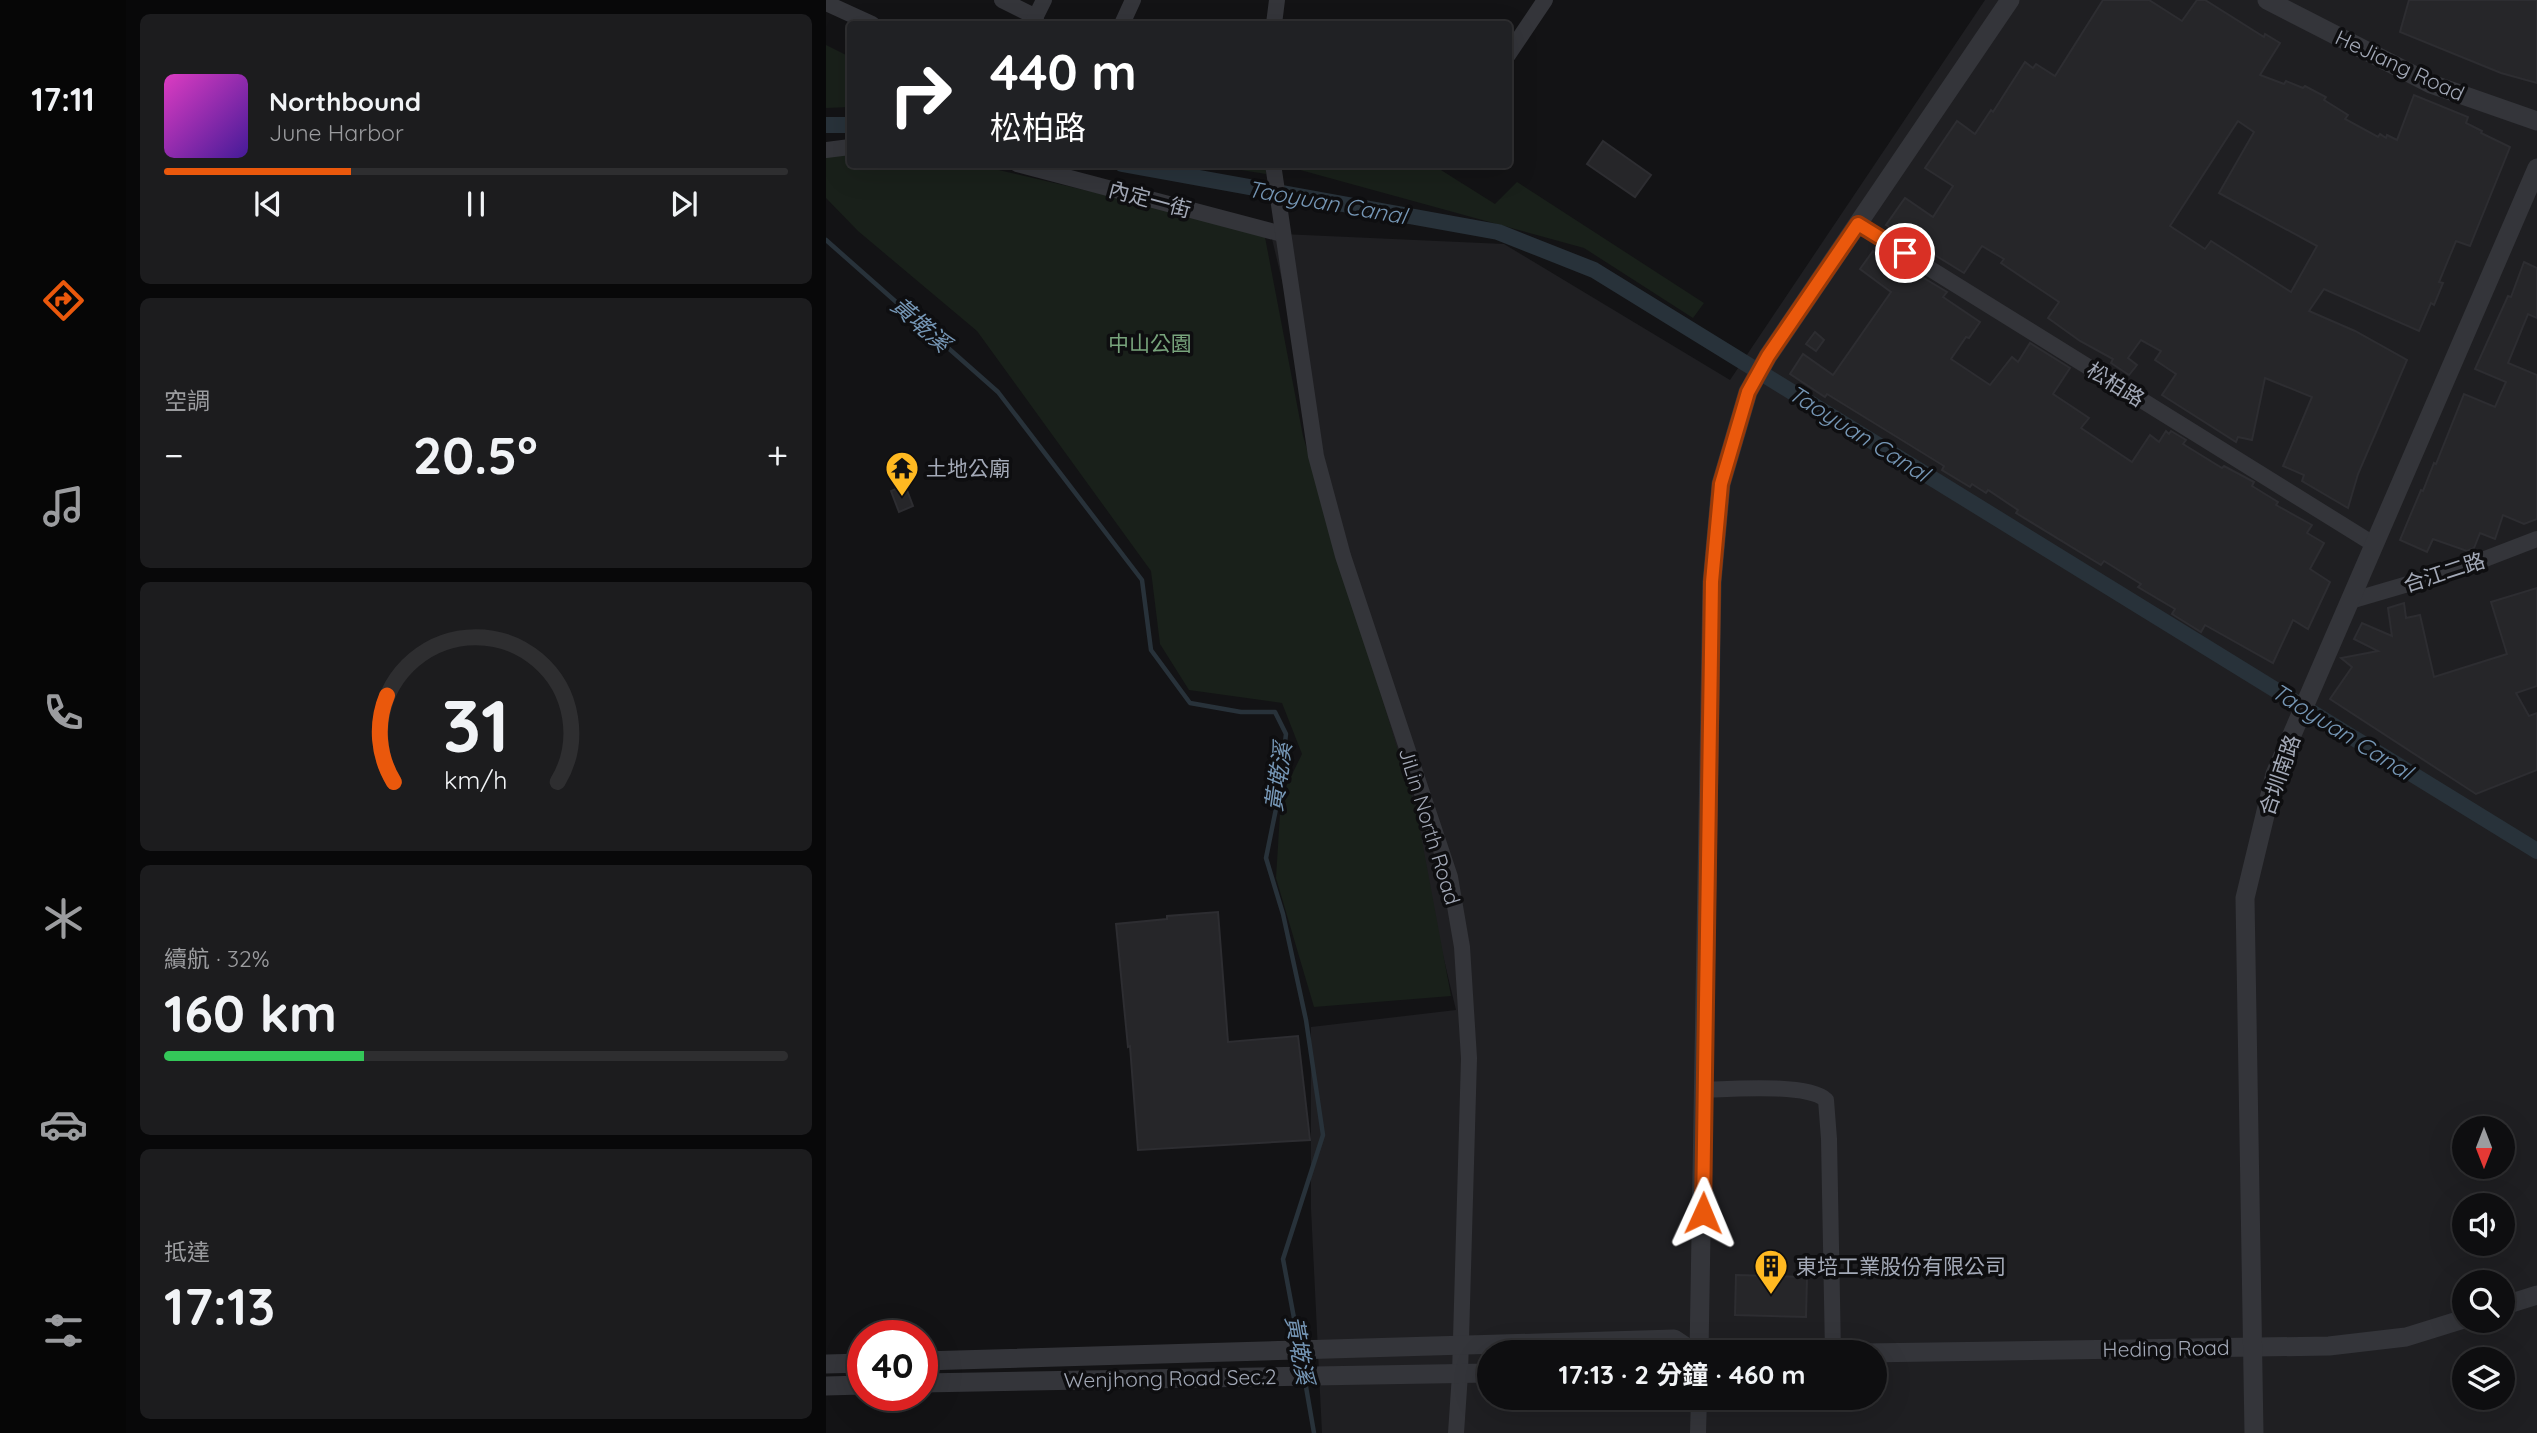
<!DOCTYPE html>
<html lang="zh-TW">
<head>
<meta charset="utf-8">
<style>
  body { margin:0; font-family:Quicksand,"Noto Sans TC",sans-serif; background:#1c1c1e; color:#f1f3f6; height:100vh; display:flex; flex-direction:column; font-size:26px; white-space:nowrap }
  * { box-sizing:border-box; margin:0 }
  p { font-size:23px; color:#9b9c9f }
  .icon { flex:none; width:38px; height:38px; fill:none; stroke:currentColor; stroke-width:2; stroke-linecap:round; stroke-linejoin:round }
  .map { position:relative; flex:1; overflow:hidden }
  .panel { display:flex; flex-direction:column; gap:14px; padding:14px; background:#080809; width:700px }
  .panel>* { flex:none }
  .hud { position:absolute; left:21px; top:21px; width:665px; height:147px; border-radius:7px; box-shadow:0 7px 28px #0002,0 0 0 2px #2e2e30; background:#202124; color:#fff; overflow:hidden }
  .needle { width:46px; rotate:180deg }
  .tools { position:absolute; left:1626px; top:1116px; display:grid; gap:14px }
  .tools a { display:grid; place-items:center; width:63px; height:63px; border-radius:50%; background:#0e0e10; box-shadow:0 7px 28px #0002,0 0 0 2px #2e2e30; font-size:35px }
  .speed { position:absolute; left:21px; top:1320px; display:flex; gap:14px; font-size:35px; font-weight:700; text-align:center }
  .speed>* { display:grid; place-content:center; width:91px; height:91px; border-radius:50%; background:#0e0e10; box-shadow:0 7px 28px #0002,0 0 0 2px #2e2e30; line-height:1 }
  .speed .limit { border:10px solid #d22; background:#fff; color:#111 }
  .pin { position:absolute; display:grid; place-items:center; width:60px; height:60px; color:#fff; margin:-30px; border:4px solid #fff; border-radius:50%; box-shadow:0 2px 7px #0007 }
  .me { position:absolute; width:77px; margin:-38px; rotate:1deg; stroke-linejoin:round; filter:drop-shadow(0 0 5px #0008) }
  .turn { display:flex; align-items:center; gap:24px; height:147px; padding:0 28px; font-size:32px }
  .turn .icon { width:91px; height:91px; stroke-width:2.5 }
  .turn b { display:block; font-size:49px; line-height:60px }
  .big { font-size:52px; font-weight:700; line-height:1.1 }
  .panel .card { flex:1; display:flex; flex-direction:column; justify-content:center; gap:10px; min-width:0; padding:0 24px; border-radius:10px; background:#1c1c1e }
  .panel .dial { align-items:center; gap:0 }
  .dial svg { height:182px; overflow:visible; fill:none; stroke:#2e2e30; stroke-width:7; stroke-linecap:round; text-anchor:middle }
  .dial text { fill:#f1f3f6; stroke:none }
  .song { display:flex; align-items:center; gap:21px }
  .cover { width:84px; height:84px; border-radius:10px; background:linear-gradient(135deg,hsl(310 70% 55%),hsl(260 70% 35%)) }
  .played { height:7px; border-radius:4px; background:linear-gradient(90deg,#ea580c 30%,#2e2e30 30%) }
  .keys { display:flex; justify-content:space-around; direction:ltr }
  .heat { display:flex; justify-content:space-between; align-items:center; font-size:38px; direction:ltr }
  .charge { height:10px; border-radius:5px; background:linear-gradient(90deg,#34c759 32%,#2e2e30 0) }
  .trip { position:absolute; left:651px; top:1340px; width:410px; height:70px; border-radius:35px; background:#0e0e10; box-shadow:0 7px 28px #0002,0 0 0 2px #2e2e30; font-weight:700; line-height:70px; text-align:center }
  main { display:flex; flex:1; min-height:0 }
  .menu { display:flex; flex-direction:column; width:126px; justify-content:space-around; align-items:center; background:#060606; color:#9b9c9f }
  .menu .icon { width:49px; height:49px }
  .menu .current { color:#ea580c }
  .menu b { font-size:32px; color:#f1f3f6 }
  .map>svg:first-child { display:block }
  .built { fill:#1f1f22; fill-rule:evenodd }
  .green { fill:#19201a }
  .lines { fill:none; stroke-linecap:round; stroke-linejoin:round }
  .stream { stroke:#28323a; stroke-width:4.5 }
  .canal { stroke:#28323a; stroke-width:16 }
  .building { fill:#262629; stroke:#2d2d31; stroke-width:2; fill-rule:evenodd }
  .minor { stroke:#34353a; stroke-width:16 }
  .tertiary { stroke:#34353a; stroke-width:19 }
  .route-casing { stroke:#983908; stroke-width:18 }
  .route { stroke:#ea580c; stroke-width:12 }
  .labels { text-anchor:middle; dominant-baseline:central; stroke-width:7; stroke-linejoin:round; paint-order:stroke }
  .street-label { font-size:21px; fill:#a3a9b7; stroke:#0e0e10 }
  .park-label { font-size:21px; fill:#78a47c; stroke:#0e0e10 }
  .poi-label { font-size:21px; fill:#a3a9b7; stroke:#0e0e10; text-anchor:start }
  .water-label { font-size:23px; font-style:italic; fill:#7697b6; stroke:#0e0e10 }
</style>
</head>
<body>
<main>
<nav class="menu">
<b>17:11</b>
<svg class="icon current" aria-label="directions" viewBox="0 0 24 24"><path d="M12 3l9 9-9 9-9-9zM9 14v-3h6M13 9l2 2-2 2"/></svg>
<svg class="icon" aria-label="music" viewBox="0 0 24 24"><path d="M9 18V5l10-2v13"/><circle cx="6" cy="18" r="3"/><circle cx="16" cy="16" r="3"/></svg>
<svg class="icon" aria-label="phone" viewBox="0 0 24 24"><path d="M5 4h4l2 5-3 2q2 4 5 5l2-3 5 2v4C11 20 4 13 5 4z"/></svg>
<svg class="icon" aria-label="climate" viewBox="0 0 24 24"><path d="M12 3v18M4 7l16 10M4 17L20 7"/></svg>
<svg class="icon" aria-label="car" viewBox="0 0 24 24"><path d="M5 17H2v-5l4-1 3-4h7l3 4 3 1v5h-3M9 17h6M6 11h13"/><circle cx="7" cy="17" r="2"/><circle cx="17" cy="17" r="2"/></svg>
<svg class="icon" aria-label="filters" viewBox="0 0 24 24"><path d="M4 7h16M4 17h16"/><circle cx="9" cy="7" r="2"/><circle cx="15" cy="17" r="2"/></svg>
</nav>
<section class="panel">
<div class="card">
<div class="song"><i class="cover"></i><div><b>Northbound</b><p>June Harbor</p></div></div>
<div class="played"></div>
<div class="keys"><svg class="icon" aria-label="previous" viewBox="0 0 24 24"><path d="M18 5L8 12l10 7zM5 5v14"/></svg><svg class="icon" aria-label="pause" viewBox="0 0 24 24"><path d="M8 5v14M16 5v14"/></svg><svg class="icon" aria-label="next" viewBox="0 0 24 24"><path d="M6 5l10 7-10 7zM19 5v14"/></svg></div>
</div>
<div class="card"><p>空調</p>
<div class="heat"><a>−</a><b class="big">20.5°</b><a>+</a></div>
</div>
<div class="card dial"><svg viewBox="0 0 100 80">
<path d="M14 69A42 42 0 1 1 86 69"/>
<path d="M14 69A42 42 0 0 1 11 31" stroke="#ea580c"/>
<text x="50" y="56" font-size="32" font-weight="700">31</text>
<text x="50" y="72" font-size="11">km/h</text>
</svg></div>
<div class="card"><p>續航 · 32%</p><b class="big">160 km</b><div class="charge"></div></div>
<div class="card"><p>抵達</p><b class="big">17:13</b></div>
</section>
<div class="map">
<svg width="1711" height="1433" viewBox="0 0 1711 1433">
  <rect width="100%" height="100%" fill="#131315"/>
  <!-- built -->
  <path class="built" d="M1159,0H1711V1433H496L485,1209V1027L630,1010L442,222L456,234L678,244L904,380ZM1638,1129H1676V1167H1638ZM1638,1206H1676V1244H1638ZM1638,1283H1676V1321H1638ZM663,1353H1048V1398H663ZM1638,1360H1676V1398H1638Z"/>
  <!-- green -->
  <g class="green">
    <polygon points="0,45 24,57 24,107 0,108"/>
    <polygon points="24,145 24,164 151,165 438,232 477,436 591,814 625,996 488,1007 450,878 455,797 476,754 456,703 363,690 334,644 325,571 151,331 32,231 0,198 0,149"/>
    <polygon points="467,164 607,165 669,204 691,182 878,303 867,318 758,248 467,168"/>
    <polygon points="384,165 440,165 440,174"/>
  </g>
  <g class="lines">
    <!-- stream -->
    <g class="stream">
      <polyline points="0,240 172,392 316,580 325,650 364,703 415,712 449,712 460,734 452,799 440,858 457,914 480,1020 497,1135 457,1259 473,1345"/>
      <polyline points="479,1381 488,1433"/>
    </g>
    <!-- canal -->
    <g class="canal">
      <polyline points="0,125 24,125"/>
      <polyline points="296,164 672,232 768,270 1711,851"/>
    </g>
  </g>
  <!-- building -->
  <g class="building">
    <path d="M1277,0H1323L1356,21L1371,0H1379L1438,37L1439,34L1454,43L1434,75L1458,84L1460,81L1477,88L1479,86L1500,97L1498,100L1522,115L1519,119L1552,137L1554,134L1560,138L1561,135L1571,140L1588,95L1642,117L1640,123L1656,131L1655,133L1684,147L1644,246L1630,241L1613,282L1617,283L1608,305L1605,303L1593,331L1498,289L1483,311L1529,331L1581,360L1532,474L1522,508L1476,481L1478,475L1457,466L1486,397L1439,378L1426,440L1412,437L1410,442L1336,395L1350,374L1329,360L1335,351L1315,340L1302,358L1311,365L1303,375L1285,363L1287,359L1254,341L1222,318L1233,302L1175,263L1178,259L1156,246L1138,273L1060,225L1079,198L1107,217L1127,186L1099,168L1131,121L1149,134L1165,110L1167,112L1199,62L1207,68L1210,64L1229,76ZM1412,121L1428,132L1393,193L1491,246L1465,292L1385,241L1379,249L1344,226Z"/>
    <polygon points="1583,0 1711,0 1711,83 1675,73 1574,32"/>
    <polygon points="777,141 825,175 809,197 761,164"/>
    <polygon points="1047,251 1068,266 1071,262 1121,292 1117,297 1154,322 1143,338 1140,337 1125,359 1164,385 1186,357 1192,362 1204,343 1244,368 1227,394 1263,418 1255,428 1306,462 1324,435 1333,442 1340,431 1343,434 1345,431 1360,440 1357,444 1396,468 1398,466 1428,482 1426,486 1452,502 1450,505 1486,525 1481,533 1498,543 1484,569 1504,582 1482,629 1467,620 1447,663 1379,625 1375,632 1346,614 1349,609 1312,587 1315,584 1278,561 1275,565 1190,513 1192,510 1162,490 1160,493 1146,484 1144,487 1116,470 1118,466 1001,394 999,397 964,374 977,354 1007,375 1065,292 1034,269"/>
    <polygon points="1698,262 1711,268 1711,318 1702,314 1682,363 1711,375 1711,519 1698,524 1677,515 1669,539 1654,533 1648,548 1641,551 1607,539 1601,552 1574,540 1595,490 1597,491 1608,463 1610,464 1638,394 1669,407 1680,382 1649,369 1682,296 1685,297"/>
    <polygon points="989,332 998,340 990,351 980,344"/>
    <polygon points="79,485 87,506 73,512 65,491"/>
    <polygon points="1711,588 1711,686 1690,693 1703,716 1711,713 1711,770 1650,794 1504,699 1526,667 1515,658 1552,651 1528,639 1536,623 1566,636 1562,608 1578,603 1580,618 1594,615 1608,677 1681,654 1665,602"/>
    <polygon points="392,912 402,1042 472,1036 484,1140 312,1150 304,1046 302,1047 290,924 341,919 341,916"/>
    <polygon points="910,1275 981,1277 980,1317 909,1315"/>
  </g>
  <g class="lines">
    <!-- minor -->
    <g class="minor">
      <polyline points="176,0 210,17"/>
      <polyline points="0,3 46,24"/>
      <polyline points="206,24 218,0"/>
      <polyline points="296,24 307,0"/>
      <polyline points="448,24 451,0"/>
      <polyline points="682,55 719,0"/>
      <polyline points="0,150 24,147"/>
      <polyline points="191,164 456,234"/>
      <polyline points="447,164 490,456 517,556 624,877 636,947 643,1058 634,1374 630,1433"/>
      <polyline points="1032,224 1549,545"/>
      <polyline points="1524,601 1633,569 1711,539"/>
      <path d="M877,1090C904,1089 982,1083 1000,1100L1003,1139L1007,1353"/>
      <polyline points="872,1433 873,1398"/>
    </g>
    <!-- tertiary -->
    <g class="tertiary">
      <polyline points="1441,0 1605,84 1711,121"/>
      <polyline points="1676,1306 1711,1295"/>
      <polyline points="873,1353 886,582 895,484 922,392 942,356 1184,0"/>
      <polyline points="1039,1353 1503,1346 1580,1337 1638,1319"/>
      <polyline points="96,1361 848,1339 869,1353"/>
      <polyline points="0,1364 37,1363"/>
      <polyline points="96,1383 663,1373"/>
      <polyline points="0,1386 37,1385"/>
      <polyline points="1428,1433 1419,898 1449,774 1711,168"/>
    </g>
  </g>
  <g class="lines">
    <defs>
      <polyline id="route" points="877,1213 886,582 895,484 922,392 942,356 1032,224 1079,253"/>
    </defs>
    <!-- route casing -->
    <use href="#route" class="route-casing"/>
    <!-- route -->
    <use href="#route" class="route"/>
  </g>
  <!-- icons -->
  <defs>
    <symbol id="temple-pin" viewBox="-11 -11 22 30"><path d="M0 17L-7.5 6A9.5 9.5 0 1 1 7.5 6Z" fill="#ffb921" stroke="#0e0e10"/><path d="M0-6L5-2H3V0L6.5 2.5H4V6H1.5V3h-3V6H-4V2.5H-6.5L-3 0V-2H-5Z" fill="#111"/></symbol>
    <symbol id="building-pin" viewBox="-11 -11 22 30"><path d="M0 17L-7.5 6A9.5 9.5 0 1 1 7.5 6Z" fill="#ffb921" stroke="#0e0e10"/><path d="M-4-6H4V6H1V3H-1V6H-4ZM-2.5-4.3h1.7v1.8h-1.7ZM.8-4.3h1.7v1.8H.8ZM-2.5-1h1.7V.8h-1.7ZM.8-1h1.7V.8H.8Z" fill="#111"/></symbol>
  </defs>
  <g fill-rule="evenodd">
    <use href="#temple-pin" x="57" y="449" width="38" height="52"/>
    <use href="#building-pin" x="926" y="1247" width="38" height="52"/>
  </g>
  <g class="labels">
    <!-- street labels -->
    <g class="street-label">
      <text transform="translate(1574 65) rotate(25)">HeJiang Road</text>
      <text transform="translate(324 199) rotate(15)">內定一街</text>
      <text transform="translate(1290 384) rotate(32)">松柏路</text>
      <text transform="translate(1618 572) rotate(-18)">合江二路</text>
      <text transform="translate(1453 775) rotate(-71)">合圳南路</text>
      <text transform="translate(604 826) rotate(73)">JiLin North Road</text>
      <text transform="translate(1340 1348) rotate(-1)">Heding Road</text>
      <text transform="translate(344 1378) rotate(-1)">Wenjhong Road Sec.2</text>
    </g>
    <!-- park labels -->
    <g class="park-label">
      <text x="324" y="343">中山公園</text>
    </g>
    <!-- poi labels -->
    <g class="poi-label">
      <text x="100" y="468">土地公廟</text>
      <text x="970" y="1266">東培工業股份有限公司</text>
    </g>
    <!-- water labels -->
    <g class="water-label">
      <text transform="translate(501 202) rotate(10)">Taoyuan Canal</text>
      <text transform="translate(95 324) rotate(41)">黃墘溪</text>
      <text transform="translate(1033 433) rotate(32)">Taoyuan Canal</text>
      <text transform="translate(1516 731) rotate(32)">Taoyuan Canal</text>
      <text transform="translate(452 777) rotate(-82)">黃墘溪</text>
      <text transform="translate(474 1350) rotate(80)">黃墘溪</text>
    </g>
  </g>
</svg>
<div class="tools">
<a><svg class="needle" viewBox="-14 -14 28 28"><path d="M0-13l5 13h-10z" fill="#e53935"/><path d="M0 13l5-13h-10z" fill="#9b9c9f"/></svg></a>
<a><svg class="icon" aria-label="sound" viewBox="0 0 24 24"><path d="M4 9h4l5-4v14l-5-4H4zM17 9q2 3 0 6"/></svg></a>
<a><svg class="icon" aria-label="search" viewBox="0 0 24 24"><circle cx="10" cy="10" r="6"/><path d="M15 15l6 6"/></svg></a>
<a><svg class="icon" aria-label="layers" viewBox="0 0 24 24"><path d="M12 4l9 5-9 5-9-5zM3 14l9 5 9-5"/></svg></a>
</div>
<div class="speed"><div class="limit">40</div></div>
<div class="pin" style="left:1079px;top:253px;background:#d93025"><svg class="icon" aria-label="arrive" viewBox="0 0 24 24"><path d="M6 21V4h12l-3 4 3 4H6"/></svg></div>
<svg class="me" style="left:877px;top:1213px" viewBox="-20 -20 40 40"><path d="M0-17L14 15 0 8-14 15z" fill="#ea580c" stroke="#fff" stroke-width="4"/></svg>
<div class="trip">17:13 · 2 分鐘 · 460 m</div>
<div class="hud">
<div class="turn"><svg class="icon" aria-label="right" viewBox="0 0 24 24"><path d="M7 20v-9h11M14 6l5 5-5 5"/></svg><div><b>440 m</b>松柏路</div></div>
</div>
</div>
</main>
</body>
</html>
